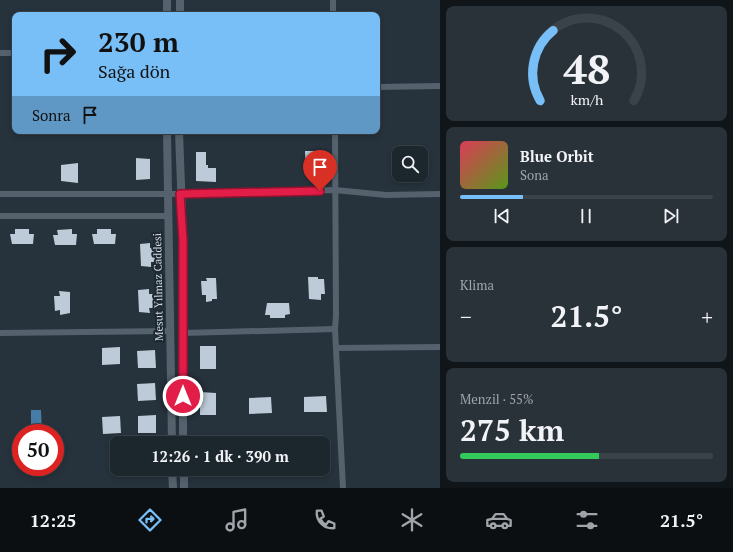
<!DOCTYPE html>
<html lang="tr">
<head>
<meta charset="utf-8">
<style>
  body { margin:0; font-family:"PT Serif",serif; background:#293239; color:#f1f3f6; height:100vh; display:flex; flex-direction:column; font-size:15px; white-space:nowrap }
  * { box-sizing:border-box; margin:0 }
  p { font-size:13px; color:#a0a5aa }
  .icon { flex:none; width:22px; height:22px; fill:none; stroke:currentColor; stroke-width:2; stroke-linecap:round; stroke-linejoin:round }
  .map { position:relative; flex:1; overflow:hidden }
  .side { display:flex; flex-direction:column; gap:6px; padding:6px; background:#0f1519; width:293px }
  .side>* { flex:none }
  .banner { position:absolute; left:12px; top:12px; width:368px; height:122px; border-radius:8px; box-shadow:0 2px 6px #0003,0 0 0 1px #3a4349; background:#78bff7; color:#111; overflow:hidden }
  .buttons { position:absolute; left:392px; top:146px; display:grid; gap:8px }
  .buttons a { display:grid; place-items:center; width:36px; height:36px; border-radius:8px; background:#1c262d; box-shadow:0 2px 6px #0003,0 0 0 1px #3a4349; font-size:20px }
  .speed { position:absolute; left:12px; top:424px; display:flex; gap:8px; font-size:20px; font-weight:700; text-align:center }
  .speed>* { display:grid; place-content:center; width:52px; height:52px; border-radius:50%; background:#1c262d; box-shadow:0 2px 6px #0003,0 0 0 1px #3a4349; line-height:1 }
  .speed .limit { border:6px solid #d22; background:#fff; color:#111 }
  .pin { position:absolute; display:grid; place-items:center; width:34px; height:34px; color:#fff; margin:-41px -17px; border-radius:50% 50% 50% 0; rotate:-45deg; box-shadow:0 0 4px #0007 }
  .pin .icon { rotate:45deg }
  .me { position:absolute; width:44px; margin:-22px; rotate:0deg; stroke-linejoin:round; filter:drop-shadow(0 0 3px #0008) }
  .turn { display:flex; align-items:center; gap:14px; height:84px; padding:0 20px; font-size:18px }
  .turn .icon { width:52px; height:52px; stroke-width:2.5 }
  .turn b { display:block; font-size:28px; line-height:34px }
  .then { display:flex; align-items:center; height:38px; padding:0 20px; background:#0003; gap:8px; font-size:15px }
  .big { font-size:30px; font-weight:800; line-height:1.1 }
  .side .widget { flex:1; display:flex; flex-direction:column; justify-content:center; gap:6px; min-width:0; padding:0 14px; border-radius:8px; background:#293239 }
  .side .dial { align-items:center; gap:0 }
  .dial svg { height:104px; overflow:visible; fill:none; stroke:#3a4349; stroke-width:7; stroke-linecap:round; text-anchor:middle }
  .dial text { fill:#f1f3f6; stroke:none }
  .song { display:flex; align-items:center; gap:12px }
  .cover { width:48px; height:48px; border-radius:6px; background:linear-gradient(135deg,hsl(350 70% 55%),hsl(90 70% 35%)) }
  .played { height:4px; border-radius:2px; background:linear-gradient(90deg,#78bff7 25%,#3a4349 25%) }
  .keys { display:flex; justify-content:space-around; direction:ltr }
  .heat { display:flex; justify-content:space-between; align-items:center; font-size:22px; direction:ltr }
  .charge { height:6px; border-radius:3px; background:linear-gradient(90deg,#34c759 55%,#3a4349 0) }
  .trip { position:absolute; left:110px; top:436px; width:220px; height:40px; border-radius:8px; background:#1c262d; box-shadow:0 2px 6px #0003,0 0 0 1px #3a4349; font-weight:800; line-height:40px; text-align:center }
  .tabs { display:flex; height:64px; justify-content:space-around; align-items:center; background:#0b0f12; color:#a0a5aa }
  .tabs .icon { width:28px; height:28px }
  .tabs .on { color:#78bff7 }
  .tabs b { font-size:18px; color:#f1f3f6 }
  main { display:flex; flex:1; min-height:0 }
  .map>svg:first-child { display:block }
  .water { fill:#467ca5 }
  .building { fill:#bccbd7 }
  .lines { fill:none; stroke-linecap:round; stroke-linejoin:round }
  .minor { stroke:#55626d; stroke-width:6 }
  .secondary { stroke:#55626d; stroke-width:8 }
  .route-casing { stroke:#92132f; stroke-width:10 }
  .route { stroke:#e11d48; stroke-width:7 }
  .labels { text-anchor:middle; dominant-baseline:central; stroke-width:4; stroke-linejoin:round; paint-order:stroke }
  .street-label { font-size:11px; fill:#d2dae0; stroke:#1d2832 }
</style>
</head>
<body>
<main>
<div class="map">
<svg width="440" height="488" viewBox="0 0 440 488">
  <rect width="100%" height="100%" fill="#26323c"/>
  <!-- water -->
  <polygon class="water" points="31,410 41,410 42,431 31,431"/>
  <!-- building -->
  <g class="building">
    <polygon points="305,151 319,151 320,175 306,176"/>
    <polygon points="196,152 206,152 206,165 208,165 208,168 216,168 216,182 196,181"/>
    <polygon points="136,158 150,159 150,179 136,180"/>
    <polygon points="78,163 78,183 61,181 61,165"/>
    <polygon points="15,229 29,229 29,234 34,234 33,244 12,244 10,234 15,234"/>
    <polygon points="72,229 72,234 77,234 76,245 55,245 53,235 58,235 57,230"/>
    <polygon points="97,229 111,229 111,234 116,234 115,244 94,244 92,234 97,234"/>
    <polygon points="150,243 150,248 155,247 156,262 151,262 151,267 141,266 140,244"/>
    <polygon points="308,277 318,277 318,279 324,279 325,294 321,294 321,300 309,299"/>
    <polygon points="206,278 216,278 217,299 212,299 212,301 206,302 206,295 202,295 201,281 207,281"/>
    <polygon points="149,289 149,294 154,294 154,308 149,308 150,313 139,312 138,290"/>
    <polygon points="59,291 70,292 70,313 60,315 60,310 55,311 54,296 60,296"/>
    <polygon points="267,303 289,303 290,314 285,315 285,318 270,318 270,315 265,315"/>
    <rect x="200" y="346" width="16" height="23"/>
    <polygon points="120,347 120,364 102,365 102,348"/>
    <polygon points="155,350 156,368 138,368 137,351"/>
    <polygon points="155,383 156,400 138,401 137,384"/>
    <polygon points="200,392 216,393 216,415 200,415"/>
    <polygon points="326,396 327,412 304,412 304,397"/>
    <polygon points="271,397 272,413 249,414 249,398"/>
    <polygon points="156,415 156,433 138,433 138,416"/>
    <polygon points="120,416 121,433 103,434 102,417"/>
  </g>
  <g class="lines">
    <!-- minor -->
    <g class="minor">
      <polyline points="333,0 333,15"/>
      <polyline points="0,53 15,53"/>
      <polyline points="377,87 440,86"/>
      <polyline points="335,131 336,315 335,329 343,488"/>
      <polyline points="0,194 181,194 335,190 386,195 440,194"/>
      <polyline points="0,216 167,216"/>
      <polyline points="0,333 169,331"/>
      <polyline points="183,333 335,329"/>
      <polyline points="336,348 440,347"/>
    </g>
    <!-- secondary -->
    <g class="secondary">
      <polyline points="167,0 167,15"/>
      <polyline points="180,15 180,0"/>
      <polyline points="167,131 172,443"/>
      <polyline points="179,131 183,240 183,443"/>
      <polyline points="172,469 173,488"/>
      <polyline points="184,469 184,488"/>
    </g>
  </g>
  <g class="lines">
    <defs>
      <polyline id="route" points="183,396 183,240 180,194 320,191"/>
    </defs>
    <!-- route casing -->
    <use href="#route" class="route-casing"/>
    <!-- route -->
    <use href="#route" class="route"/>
  </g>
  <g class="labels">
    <!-- street labels -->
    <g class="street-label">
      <text transform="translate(158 287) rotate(-91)">Mesut Yılmaz Caddesi</text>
    </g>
  </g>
</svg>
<div class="buttons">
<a><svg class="icon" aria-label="search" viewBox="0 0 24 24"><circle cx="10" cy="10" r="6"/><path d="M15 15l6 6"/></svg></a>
</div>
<div class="speed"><div class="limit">50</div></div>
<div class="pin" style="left:320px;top:191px;background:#d93025"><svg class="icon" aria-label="arrive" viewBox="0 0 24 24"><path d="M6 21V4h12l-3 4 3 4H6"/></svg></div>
<svg class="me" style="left:183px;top:396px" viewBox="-20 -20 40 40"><circle r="17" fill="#e11d48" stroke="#fff" stroke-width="3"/><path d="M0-11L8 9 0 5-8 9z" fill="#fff"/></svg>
<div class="trip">12:26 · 1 dk · 390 m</div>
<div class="banner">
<div class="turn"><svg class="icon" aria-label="right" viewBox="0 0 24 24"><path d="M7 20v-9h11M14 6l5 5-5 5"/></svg><div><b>230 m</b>Sağa dön</div></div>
<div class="then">Sonra<svg class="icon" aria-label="arrive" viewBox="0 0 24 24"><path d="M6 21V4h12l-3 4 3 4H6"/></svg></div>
</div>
</div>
<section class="side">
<div class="widget dial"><svg viewBox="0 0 100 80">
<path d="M14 69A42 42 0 1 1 86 69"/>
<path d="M14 69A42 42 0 0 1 24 15" stroke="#78bff7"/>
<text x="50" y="56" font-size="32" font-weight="700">48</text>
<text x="50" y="72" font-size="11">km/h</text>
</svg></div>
<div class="widget">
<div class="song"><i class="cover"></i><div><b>Blue Orbit</b><p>Sona</p></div></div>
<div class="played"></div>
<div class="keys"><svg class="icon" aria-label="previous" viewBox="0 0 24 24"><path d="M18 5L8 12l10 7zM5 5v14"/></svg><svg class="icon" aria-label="pause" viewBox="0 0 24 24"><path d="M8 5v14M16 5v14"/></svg><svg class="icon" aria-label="next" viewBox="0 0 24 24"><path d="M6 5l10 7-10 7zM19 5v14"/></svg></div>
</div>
<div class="widget"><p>Klima</p>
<div class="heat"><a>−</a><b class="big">21.5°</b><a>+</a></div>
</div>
<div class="widget"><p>Menzil · 55%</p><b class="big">275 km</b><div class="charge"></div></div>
</section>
</main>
<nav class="tabs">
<b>12:25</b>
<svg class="icon on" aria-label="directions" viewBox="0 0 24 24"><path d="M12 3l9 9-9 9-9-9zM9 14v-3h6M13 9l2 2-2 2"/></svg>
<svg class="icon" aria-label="music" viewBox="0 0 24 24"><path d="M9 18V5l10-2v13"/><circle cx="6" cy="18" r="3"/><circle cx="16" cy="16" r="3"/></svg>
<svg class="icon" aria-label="phone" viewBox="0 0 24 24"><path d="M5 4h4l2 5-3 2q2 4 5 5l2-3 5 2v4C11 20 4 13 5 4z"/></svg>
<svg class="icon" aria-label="climate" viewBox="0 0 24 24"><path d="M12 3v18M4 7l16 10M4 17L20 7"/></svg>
<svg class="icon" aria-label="car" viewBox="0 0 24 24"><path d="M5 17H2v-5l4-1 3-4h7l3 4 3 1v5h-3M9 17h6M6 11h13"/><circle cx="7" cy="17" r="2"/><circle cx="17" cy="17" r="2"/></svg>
<svg class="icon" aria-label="filters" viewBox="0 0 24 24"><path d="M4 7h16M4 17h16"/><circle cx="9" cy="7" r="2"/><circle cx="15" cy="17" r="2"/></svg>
<b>21.5°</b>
</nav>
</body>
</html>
